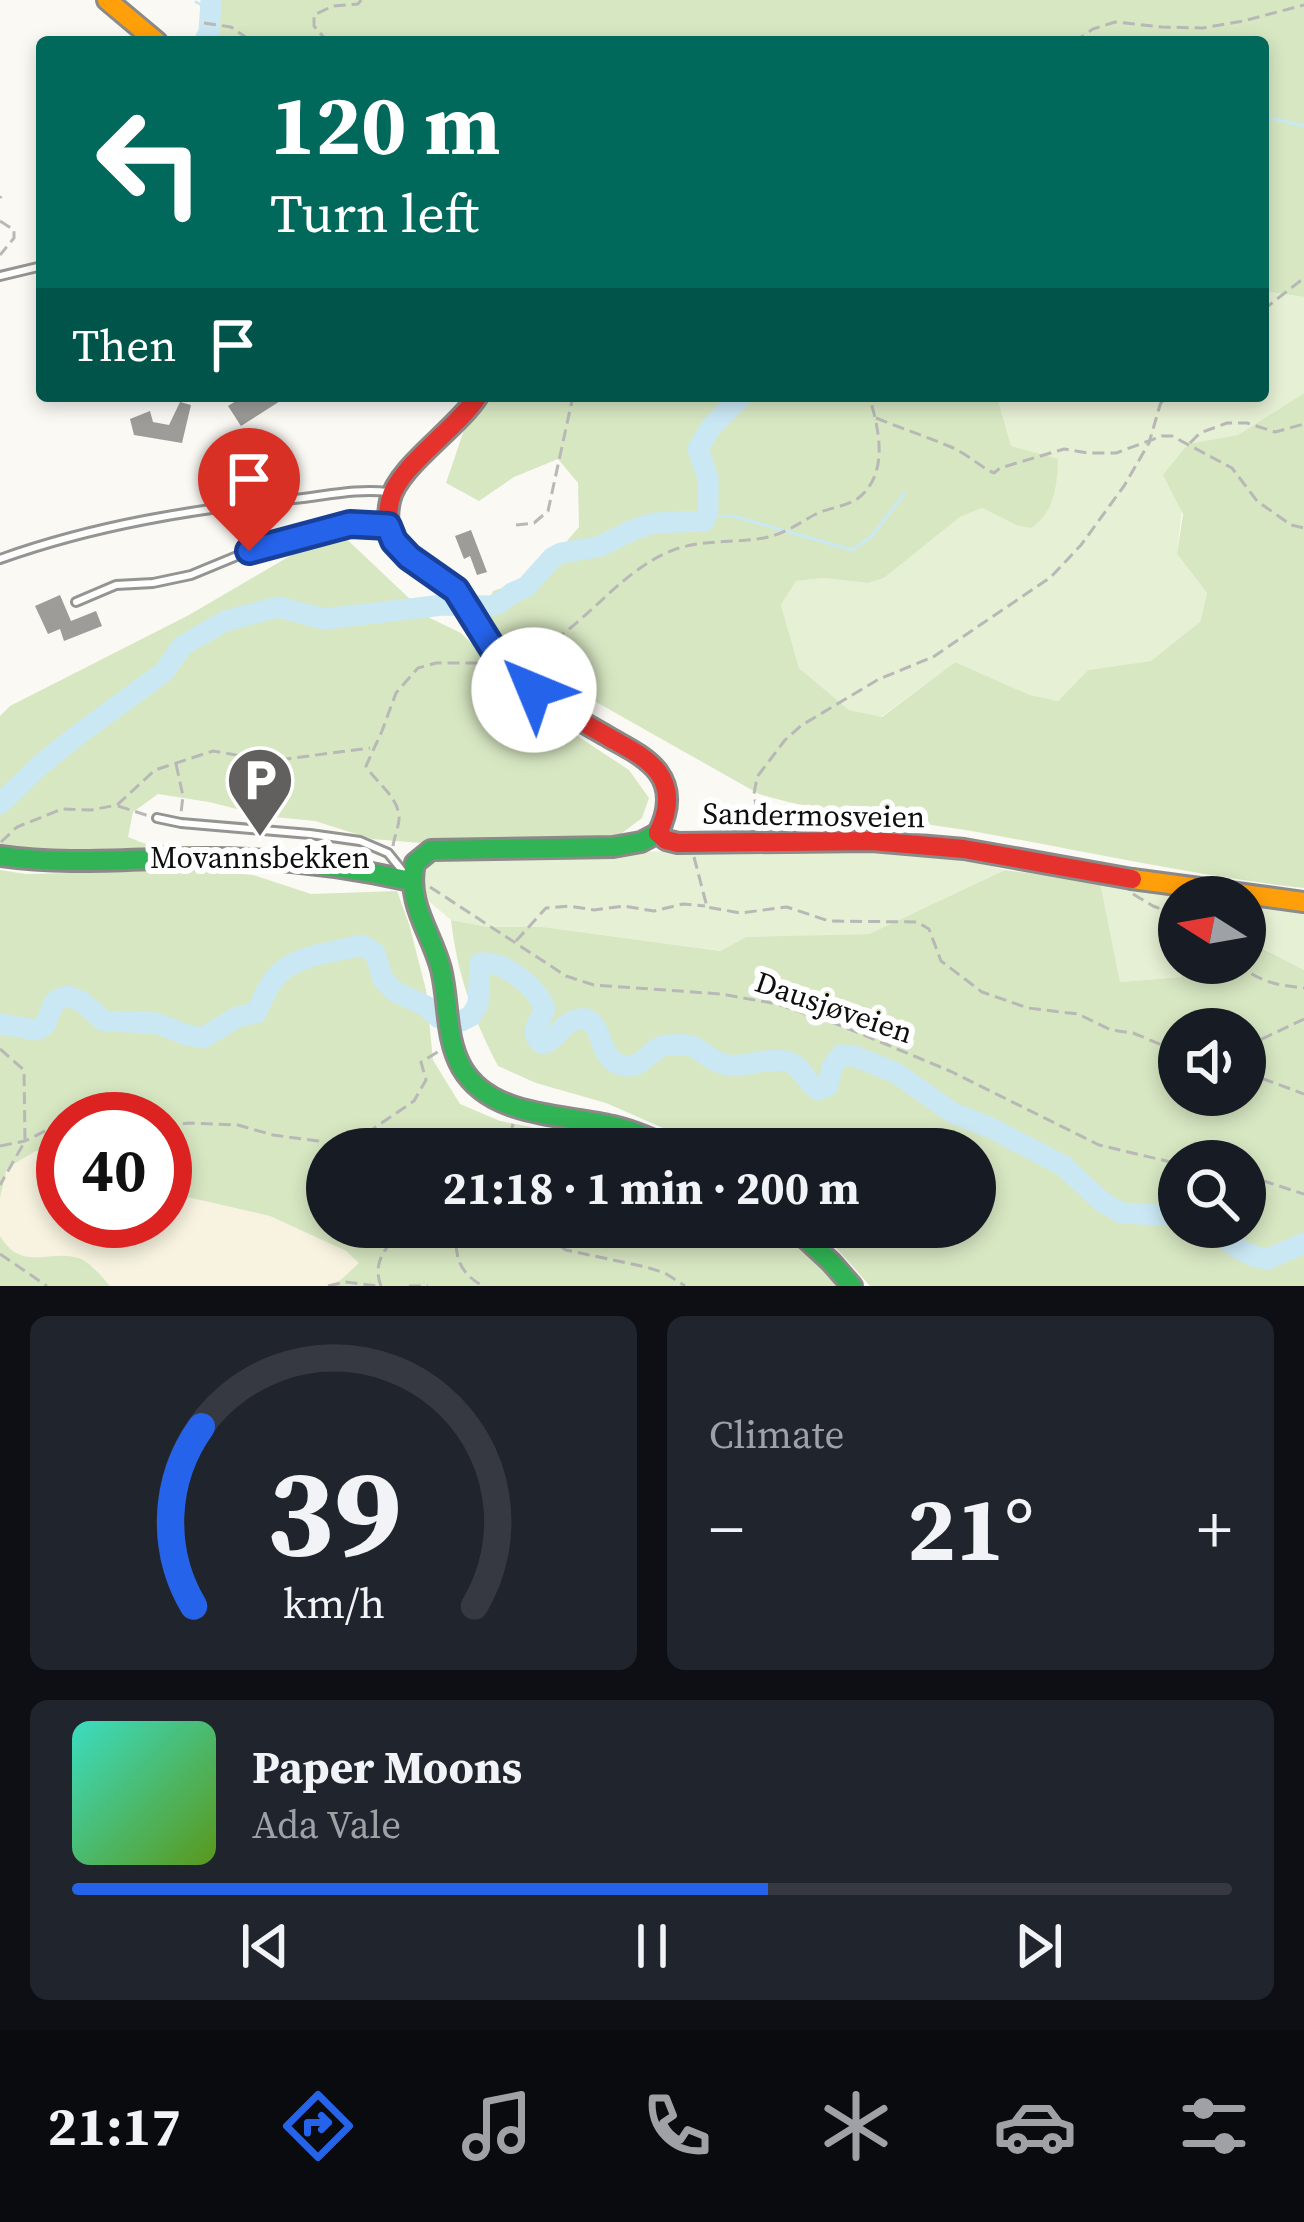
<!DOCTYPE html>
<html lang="en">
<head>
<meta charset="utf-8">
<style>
  body { margin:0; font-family:"Source Serif 4",serif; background:#20242c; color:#f1f3f6; height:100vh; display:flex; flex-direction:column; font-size:45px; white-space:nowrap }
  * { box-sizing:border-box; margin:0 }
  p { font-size:39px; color:#9ea1a6 }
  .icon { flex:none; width:66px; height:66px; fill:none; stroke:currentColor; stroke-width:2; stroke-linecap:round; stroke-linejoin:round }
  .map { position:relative; height:1286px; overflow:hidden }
  .sheet { display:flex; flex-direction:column; gap:30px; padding:30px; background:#0d0f14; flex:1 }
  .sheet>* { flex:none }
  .banner { position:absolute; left:36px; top:36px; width:1233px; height:366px; border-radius:12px; box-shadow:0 6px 18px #0003; background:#00695c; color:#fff; overflow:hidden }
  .needle { width:78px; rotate:281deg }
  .fabs { position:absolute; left:1158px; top:876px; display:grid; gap:24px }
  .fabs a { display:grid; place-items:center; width:108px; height:108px; border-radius:50%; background:#171b24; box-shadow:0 6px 18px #0003; font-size:60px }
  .speed { position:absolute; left:36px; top:1092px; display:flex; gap:24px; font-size:60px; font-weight:700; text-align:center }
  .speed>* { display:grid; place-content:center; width:156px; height:156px; border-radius:50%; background:#171b24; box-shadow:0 6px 18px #0003; line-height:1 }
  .speed .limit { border:18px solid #d22; background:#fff; color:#111 }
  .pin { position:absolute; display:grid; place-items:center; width:102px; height:102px; color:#fff; margin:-123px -51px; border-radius:50% 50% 50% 0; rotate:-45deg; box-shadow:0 0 12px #0007 }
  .pin .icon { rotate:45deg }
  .me { position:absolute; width:132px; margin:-66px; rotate:315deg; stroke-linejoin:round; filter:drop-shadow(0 0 9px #0008) }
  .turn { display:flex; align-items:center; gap:42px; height:252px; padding:0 36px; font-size:54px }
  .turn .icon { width:156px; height:156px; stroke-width:2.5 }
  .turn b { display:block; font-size:84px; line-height:102px }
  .then { display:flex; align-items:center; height:114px; padding:0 36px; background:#0003; gap:24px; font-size:45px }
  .big { font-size:90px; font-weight:700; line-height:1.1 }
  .sheet .tile { flex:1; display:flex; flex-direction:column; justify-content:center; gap:18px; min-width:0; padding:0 42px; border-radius:18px; background:#20242c }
  .sheet .dial { align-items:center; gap:0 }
  .dial svg { height:312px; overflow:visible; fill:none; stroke:#363941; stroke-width:7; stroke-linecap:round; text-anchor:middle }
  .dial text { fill:#f1f3f6; stroke:none }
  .song { display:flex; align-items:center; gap:36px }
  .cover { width:144px; height:144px; border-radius:18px; background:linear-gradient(135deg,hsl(170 70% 55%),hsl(90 70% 35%)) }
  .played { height:12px; border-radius:6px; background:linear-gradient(90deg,#2563eb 60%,#363941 60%) }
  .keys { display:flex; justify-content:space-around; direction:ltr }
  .heat { display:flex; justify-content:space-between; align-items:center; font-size:66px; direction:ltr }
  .sheet .tiles { flex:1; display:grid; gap:30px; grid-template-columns:1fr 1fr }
  .tile:last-child { grid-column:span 2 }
  .trip { position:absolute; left:306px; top:1128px; width:690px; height:120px; border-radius:60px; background:#171b24; box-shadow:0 6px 18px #0003; font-weight:700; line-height:120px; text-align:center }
  .tab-bar { display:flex; height:192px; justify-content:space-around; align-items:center; background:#090b0e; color:#9ea1a6 }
  .tab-bar .icon { width:84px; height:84px }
  .tab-bar .on { color:#2563eb }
  .tab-bar b { font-size:54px; color:#f1f3f6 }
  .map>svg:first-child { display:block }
  .farmland { fill:#f7f3e0 }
  .green { fill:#e6f0d4 }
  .forest { fill:#d7e7c2; fill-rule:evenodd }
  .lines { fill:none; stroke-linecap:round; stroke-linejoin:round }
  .stream { stroke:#cae8f4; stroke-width:3 }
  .river { stroke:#cae8f4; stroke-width:21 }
  .building { fill:#9e9c99 }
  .lane-casing { stroke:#949492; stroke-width:12 }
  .fast-casing { stroke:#8b8a88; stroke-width:24 }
  .slow-casing { stroke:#8b8a88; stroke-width:24 }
  .jam-casing { stroke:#8b8a88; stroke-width:24 }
  .path { stroke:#b8b8b7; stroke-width:3; stroke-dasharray:12 6; stroke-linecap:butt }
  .lane { stroke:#fefefd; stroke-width:6 }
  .fast { stroke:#30b455; stroke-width:18 }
  .slow { stroke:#ff9f0a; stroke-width:18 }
  .jam { stroke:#e5322d; stroke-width:18 }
  .route-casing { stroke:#184099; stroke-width:30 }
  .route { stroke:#2563eb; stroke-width:21 }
  .labels { text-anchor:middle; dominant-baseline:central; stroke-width:12; stroke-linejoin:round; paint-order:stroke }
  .street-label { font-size:30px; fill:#0e0e0e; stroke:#fff }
  .poi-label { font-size:30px; fill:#0e0e0e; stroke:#fff }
</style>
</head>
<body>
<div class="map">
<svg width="1304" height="1286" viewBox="0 0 1304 1286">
  <rect width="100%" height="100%" fill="#faf9f4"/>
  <!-- farmland -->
  <polygon class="farmland" points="63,1149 63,1221 165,1221 165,1192 270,1216 346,1251 360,1263 334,1286 110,1286 94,1267 76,1257 25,1259 3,1244 0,1236 0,1198 7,1168 36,1151"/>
  <!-- green -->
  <g class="green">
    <polygon points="1263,291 1304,297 1304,393 1238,435 1189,444 1177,554 1207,593 1200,622 1152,661 1088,670 1058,701 1030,695 955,662 881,717 849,710 799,668 781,605 796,581 824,578 868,583 884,578 960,517 982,508 1016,525 1011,446 997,396 1263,396"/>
    <polygon points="807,849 948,854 1005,870 869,934 747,937 722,951 543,927 488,927 451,920 419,893 426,863 439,855"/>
    <polygon points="1100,882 1204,897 1179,897 1179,963 1210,963 1180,977 1120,982"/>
    <polygon points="1245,904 1282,910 1304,909 1304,970 1253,943 1245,946"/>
  </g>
  <!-- forest -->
  <g class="forest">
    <polygon points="210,0 1304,0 1304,297 1263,291 1263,42 231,42 210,34"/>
    <path d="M1304,393V888C1194,876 1086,851 977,832C905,819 829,815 759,794L520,659L482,616L493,591L536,577L579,527L578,483L558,459L514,477L479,501L446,483L464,430L490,396H997L1011,446L1058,459C1057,485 1055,512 1031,528L1016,525L982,508L960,517L884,578L868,583L824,578L796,581L781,605L799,668L849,710L882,717L955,662L1030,695L1058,701L1088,670L1151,661L1200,622L1207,593L1177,554L1183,514L1163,475L1188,444L1238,435Z"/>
    <polygon points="336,529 430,618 461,633 544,714 629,770 649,798 642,818 614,839 433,844 372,839 315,821 264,816 209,802 158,794 133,812 128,837 146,844 207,847 202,856 63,858 0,845 0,716 10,706 189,615"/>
    <polygon points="0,870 26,874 201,870 253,875 311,894 397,891 409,924 426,990 433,1060 460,1104 500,1121 594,1140 620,1149 327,1149 327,1227 775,1227 798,1243 834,1280 836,1286 334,1286 359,1263 346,1251 270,1216 165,1192 165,1119 63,1119 63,1149 36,1151 7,1168 0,1198"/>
    <path d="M1005,870L1100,882L1120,982L1180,977L1210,963H1245V946L1252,943L1304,970V1286H870L818,1227H975V1149H711L606,1103L536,1083L498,1066C473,1019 457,973 451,920L488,927H543L721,951L746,937L869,934ZM1179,1029H1245V1095H1179ZM1179,1161H1245V1227H1179Z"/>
    <path d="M0,1236C23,1274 51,1247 81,1259C93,1265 101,1276 110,1286H0Z"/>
  </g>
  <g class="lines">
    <!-- stream -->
    <g class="stream">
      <polyline points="196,2 211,10"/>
      <polyline points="1263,119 1271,118 1304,126"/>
      <polyline points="707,517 733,516 852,550 871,537 905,493"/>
    </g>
    <!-- river -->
    <g class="river">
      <polyline points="204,42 209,32 211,0"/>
      <polyline points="0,804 39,766 79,734 164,672 182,646 225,621 278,607 324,619 443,605 491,606 500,603 512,593 526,587 552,558 561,553 598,547 635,529 654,523 704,521 708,510 708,478 698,449 711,427 742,396"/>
      <path d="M0,1024L36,1030L45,1025L55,1001L67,996L81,1001L104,1021L156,1023L187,1035L203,1038L237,1017L256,1013C262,1002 266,989 274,979C294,954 332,953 362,945L375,953L383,979L394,991L426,1006L439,1018L461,1021L471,1016L478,1004L480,963C504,960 537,987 545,1009C540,1023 526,1032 543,1044C557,1040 563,1021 580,1019C607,1015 593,1066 629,1066C645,1066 652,1045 669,1045C675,1045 681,1044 687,1045C700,1046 709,1062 728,1065C748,1068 775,1054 793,1064C804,1070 807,1084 818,1090L828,1086L832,1067L841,1055L854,1056L896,1073L953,1113L989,1127L1064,1166L1102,1202L1122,1213L1179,1216"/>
      <path d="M1208,1227C1226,1240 1246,1257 1268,1259L1304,1243"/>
    </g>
  </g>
  <!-- building -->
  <g class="building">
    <polygon points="244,396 288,396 241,426 228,406"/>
    <polygon points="180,402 191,405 182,443 134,435 130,419 150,411 153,422 169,425"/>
    <polygon points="471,530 487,572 477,575 470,556 464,559 455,536"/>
    <polygon points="60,595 71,621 96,611 102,626 64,641 60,629 48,634 35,606"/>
  </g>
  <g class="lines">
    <defs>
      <g id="lane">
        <polyline points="0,276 42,266"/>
        <path d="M0,559C95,525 194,509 294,499C325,496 357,488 388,492"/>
        <polyline points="76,602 116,585 153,583 191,575 249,551 326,528 360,523 385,525"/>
        <polyline points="157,818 181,823 310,834 360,841 388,853 405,874"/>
      </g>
      <g id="fast">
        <path d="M658,833L641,842L613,847L431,850L415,863C406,903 431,932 441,969C449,1001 445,1039 462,1068C491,1118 564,1114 613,1126C634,1131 654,1140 674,1149"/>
        <path d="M0,856C69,866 137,858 206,858C275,858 344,866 411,881"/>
        <polyline points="793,1227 831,1262 852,1286"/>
      </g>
      <g id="slow">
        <polyline points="107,0 157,42"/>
        <polyline points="1132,879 1304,902"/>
      </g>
      <g id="jam">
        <path d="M478,396C457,429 397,467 390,501C378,556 427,560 456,589C478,611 486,643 508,666C535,694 571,716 605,735C623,746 645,755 658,772C672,791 668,813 658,833"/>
        <polyline points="658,833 666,840 678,843 872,841 964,849 1132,879"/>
      </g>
    </defs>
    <!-- lane casing -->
    <use href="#lane" class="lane-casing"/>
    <!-- fast casing -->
    <use href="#fast" class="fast-casing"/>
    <!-- slow casing -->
    <use href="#slow" class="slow-casing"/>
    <!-- jam casing -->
    <use href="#jam" class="jam-casing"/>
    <!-- path -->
    <g class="path">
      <polyline points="204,23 231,27 253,42"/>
      <polyline points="328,42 314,26 314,15 333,6 358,4 361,0"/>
      <polyline points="1074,42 1093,29 1115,22 1162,27 1203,28 1243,21 1304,5"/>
      <polyline points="0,198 1,196"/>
      <polyline points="0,221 14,230 14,238 0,255"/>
      <polyline points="1263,310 1304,278"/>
      <path d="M876,418C901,428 927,437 951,447C966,453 979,466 994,473L1000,468L1064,449L1088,453H1116L1162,436H1172L1232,468L1257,501L1291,525L1304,528"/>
      <polyline points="1190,443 1200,433 1227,423 1247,423 1275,432 1304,424"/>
      <polyline points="516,525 534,523 548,511 573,396"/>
      <path d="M523,657C578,636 611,579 664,554C696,538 730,544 764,538C782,535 798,524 814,515C827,508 845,507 857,499C890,475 879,428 869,396"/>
      <polyline points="176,764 183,796 181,813"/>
      <polyline points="118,806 149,816"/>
      <polyline points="760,829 754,794 757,777 785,740 802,725 879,679 933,657 1051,577 1081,545 1124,486 1149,443 1160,405 1165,396"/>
      <polyline points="1,842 17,827 62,809 91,810 117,805 155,770 213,751 270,761 370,748"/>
      <path d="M393,846C394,837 400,824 399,816C397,795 376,783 366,766L382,731L396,693L418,668L436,663H484"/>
      <polyline points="694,857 707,907 740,913 787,907 829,921 917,922 929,929 941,961 982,992 1028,1008 1078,1014 1111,1030 1133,1033 1179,1052"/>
      <polyline points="430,887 566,976 594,985 721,994 777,1004 842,1026 950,1071 1099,1145 1179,1164"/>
      <polyline points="1133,894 1153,906 1179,916"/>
      <polyline points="516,941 546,908 569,906 594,910 624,906 654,911 683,904 705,906"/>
      <path d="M1237,963C1259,982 1276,985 1304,988"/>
      <polyline points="1245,1047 1304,1019"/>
      <polyline points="0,1049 24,1070 25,1141 0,1185"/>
      <polyline points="1245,1072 1304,1094"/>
      <polyline points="165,1126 189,1123 238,1125 273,1135 318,1141 333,1149"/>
      <polyline points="0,1146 25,1141 63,1122"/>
      <polyline points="358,1149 364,1135 414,1101 426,1080 421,1062 441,1050"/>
      <polyline points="502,1149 508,1143 513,1124"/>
      <polyline points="1245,1175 1304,1194"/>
      <path d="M457,1227C454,1253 457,1272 483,1286"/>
      <polyline points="531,1227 566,1250 646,1267 665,1273 685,1286"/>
      <polyline points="0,1254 47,1286"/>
      <polyline points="328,1286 345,1282 378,1286"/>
      <path d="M381,1286C371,1260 388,1245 406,1227"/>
      <polyline points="409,1286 428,1286"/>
    </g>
    <!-- lane -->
    <use href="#lane" class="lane"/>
    <!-- fast -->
    <use href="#fast" class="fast"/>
    <!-- slow -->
    <use href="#slow" class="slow"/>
    <!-- jam -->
    <use href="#jam" class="jam"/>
  </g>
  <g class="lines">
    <defs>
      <polyline id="route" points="249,551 350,524 388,526 394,541 409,557 456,590 493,649 534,690"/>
    </defs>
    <!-- route casing -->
    <use href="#route" class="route-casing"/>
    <!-- route -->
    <use href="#route" class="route"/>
  </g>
  <!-- icons -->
  <defs>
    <symbol id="parking-pin" viewBox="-11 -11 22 30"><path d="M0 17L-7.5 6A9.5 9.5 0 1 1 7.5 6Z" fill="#61605e" stroke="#fff"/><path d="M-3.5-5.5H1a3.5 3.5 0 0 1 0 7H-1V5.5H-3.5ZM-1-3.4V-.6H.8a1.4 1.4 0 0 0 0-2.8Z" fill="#fff"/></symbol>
  </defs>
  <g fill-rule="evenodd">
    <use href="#parking-pin" x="222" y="742" width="76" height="104"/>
  </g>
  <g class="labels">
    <!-- street labels -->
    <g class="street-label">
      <text transform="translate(814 815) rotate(1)">Sandermosveien</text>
      <text transform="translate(834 1007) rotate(19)">Dausjøveien</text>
    </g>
    <!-- poi labels -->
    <g class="poi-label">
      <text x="260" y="857">Movannsbekken</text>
    </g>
  </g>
</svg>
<div class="fabs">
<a><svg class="needle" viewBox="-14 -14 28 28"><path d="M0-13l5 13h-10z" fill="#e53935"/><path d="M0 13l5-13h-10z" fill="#9ea1a6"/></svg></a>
<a><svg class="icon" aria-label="sound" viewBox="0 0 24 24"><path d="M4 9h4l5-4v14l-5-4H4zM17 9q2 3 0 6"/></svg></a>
<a><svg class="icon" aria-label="search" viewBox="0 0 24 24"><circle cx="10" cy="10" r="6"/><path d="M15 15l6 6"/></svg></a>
</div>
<div class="speed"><div class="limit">40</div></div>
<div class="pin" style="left:249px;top:551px;background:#d93025"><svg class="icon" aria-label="arrive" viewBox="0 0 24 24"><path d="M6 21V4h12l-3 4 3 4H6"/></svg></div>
<svg class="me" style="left:534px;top:690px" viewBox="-20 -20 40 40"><circle r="19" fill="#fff"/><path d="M0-13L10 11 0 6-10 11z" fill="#2563eb"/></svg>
<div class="trip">21:18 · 1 min · 200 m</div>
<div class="banner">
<div class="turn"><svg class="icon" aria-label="left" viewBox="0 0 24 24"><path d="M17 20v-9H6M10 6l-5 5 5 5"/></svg><div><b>120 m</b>Turn left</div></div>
<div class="then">Then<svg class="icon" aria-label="arrive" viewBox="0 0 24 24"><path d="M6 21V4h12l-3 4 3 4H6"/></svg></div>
</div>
</div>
<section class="sheet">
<div class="tiles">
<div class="tile dial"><svg viewBox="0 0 100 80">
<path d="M14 69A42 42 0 1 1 86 69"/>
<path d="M14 69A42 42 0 0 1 16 23" stroke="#2563eb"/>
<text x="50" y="56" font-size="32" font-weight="700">39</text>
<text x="50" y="72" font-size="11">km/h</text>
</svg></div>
<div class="tile"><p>Climate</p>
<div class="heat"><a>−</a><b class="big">21°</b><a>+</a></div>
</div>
<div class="tile">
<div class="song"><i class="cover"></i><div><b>Paper Moons</b><p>Ada Vale</p></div></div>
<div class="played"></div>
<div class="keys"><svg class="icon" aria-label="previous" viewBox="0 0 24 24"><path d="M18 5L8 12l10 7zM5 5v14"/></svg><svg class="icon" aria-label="pause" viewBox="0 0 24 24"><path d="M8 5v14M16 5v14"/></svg><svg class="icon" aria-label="next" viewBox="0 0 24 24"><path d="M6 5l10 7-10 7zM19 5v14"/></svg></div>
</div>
</div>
</section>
<nav class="tab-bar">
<b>21:17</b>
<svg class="icon on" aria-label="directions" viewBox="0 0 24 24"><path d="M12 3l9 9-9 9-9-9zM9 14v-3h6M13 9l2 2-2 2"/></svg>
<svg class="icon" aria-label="music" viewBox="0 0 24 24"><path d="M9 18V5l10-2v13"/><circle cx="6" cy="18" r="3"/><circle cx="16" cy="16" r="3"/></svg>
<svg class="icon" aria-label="phone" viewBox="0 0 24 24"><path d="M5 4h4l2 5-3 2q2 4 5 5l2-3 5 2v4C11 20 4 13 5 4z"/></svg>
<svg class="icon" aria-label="climate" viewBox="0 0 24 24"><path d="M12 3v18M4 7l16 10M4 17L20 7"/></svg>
<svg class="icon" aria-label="car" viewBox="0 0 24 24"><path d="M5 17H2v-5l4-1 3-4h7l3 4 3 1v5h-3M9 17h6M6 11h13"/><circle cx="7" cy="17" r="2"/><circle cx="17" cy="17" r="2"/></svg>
<svg class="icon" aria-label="filters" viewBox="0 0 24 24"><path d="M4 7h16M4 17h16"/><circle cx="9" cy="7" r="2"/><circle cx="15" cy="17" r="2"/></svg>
</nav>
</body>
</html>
